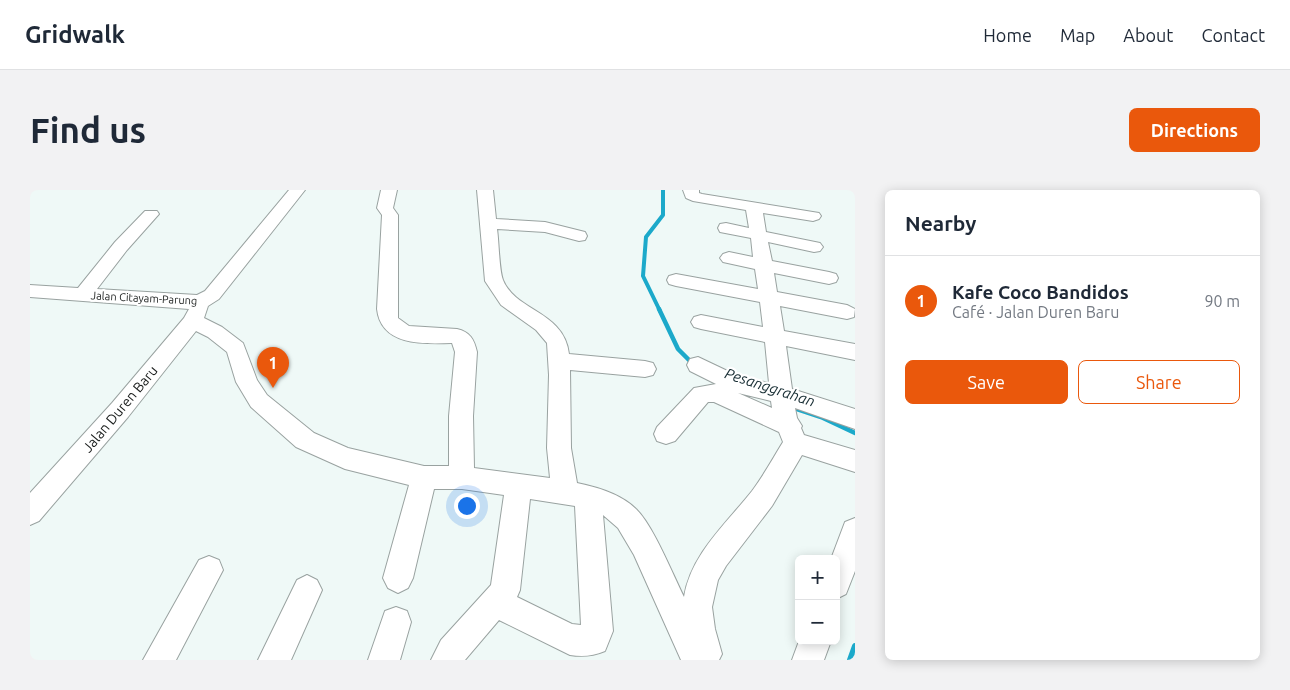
<!DOCTYPE html>
<html lang="en">
<head>
<meta charset="utf-8">
<style>
	body { margin:0; font-family:Ubuntu,sans-serif; background:#f2f2f3; color:#1f2937 }
	.controls { position:absolute; right:15px; bottom:15px; display:grid; overflow:hidden; border-radius:8px; box-shadow:0 2px 12px #0003 }
	.controls button { width:45px; height:45px; display:grid; place-items:center; padding:0; border:0; border-bottom:1px solid #e0e1e3; background:#fff; color:#1f2937; font:25px sans-serif }
	.you { position:absolute; left:436px; top:315px; width:18px; height:18px; margin:-12px; border:4px solid #fff; border-radius:50%; background:#1a73e8; box-shadow:0 0 0 8px #1a73e833 }
	.badge { display:grid; place-items:center; width:32px; height:32px; border-radius:50%; background:#ea580c; color:#fff; font-size:16px; font-weight:700 }
	.pin { position:absolute; translate:-50% -41px; filter:drop-shadow(0 1px 2px #0008) }
	.pin::after { content:''; position:absolute; top:26px; width:18px; height:15px; background:inherit; clip-path:polygon(0 0,100% 0,50% 100%) }
	.list { margin:0; padding:0; list-style:none }
	h2 { display:flex; justify-content:space-between; align-items:center; height:65px; margin:0; padding:0 20px; font-size:21px }
	h2 small { font-size:16px; font-weight:400; color:#747a83 }
	.list li { display:grid; grid-template-columns:32px 1fr auto; gap:15px; align-items:center; box-sizing:border-box; height:90px; padding:0 20px; border-top:1px solid #e0e1e3 }
	.list b { display:block; font-size:19px; white-space:nowrap }
	.list p { margin:0; font-size:16px; white-space:nowrap; color:#747a83 }
	.list em { font-size:16px; font-style:normal; color:#747a83 }
	.actions { display:flex; gap:10px; padding:15px 20px }
	.actions a { flex:1; padding:11px 0; border:1px solid #ea580c; border-radius:8px; text-align:center; font-size:18px; color:#ea580c }
	.actions .main { background:#ea580c; color:#fff }
	.map { position:relative; flex:none; width:825px; height:470px; overflow:hidden; border-radius:8px }
	header { display:flex; align-items:center; gap:30px; box-sizing:border-box; height:70px; padding:0 25px; background:#fff; border-bottom:1px solid #e0e1e3 }
	header strong { font-size:24px }
	nav { display:flex; gap:28px; margin-inline-start:auto; font-size:18px }
	.intro { display:flex; align-items:center; justify-content:space-between; box-sizing:border-box; height:120px; padding:0 30px }
	h1 { margin:0; font-size:35px }
	.button { padding:12px 22px; border-radius:8px; background:#ea580c; color:#fff; font-size:18px; font-weight:700 }
	main { display:flex; gap:30px; padding:0 30px }
	aside { flex:1; background:#fff; border-radius:8px; box-shadow:0 2px 12px #0003 }
	.map>svg:first-child { display:block }
	.lines { fill:none; stroke-linecap:round; stroke-linejoin:round }
	.stream-far2 { stroke:#1ca9ca; stroke-width:4 }
	.stream-far1 { stroke:#1ca9ca; stroke-width:4.5 }
	.stream { stroke:#1ca9ca; stroke-width:6 }
	.minor-casing { stroke:#99a2a0; stroke-width:2 }
	.minor { fill:#fff; fill-rule:evenodd }
	.labels { text-anchor:middle; dominant-baseline:central; stroke-width:4.5; stroke-linejoin:round; paint-order:stroke }
	.far-street-label { font-size:11px; fill:#1b1e1d; stroke:#fff }
	.street-label { font-size:14px; fill:#1b1e1d; stroke:#fff }
	.water-label { font-size:15px; font-style:italic; fill:#182e34; stroke:#fff }
</style>
</head>
<body>
<header>
<strong>Gridwalk</strong>
<nav><a>Home</a><a>Map</a><a>About</a><a>Contact</a></nav>
</header>
<div class="intro"><h1>Find us</h1><a class="button">Directions</a></div>
<main>
<div class="map">
<svg width="825" height="470" viewBox="0 0 825 470">
	<rect width="100%" height="100%" fill="#eff9f7"/>
	<g class="lines">
		<path class="stream-far2" d="M630,121L613,86L616,47L633,25V0"/>
		<path class="stream-far1" d="M629,119L648,159L663,174
			M761,217L791,227L825,243"/>
		<path class="stream" d="M820,470L825,456"/>
		<defs>
			<path id="minor" d="M259,0H275L189,109L178,116L174,128L192,137L213,153L227,190L237,205L284,243L318,258L394,276H419V226L425,162L422,153C393,154 351,156 347,119L352,25L347,18L351,0H367L363,18L368,25V128L379,136L427,139C440,142 444,149 447,162L443,226L444,278L520,288L517,258L519,185L517,153L506,140L471,115L455,91L447,0H463L466,29L515,32L555,42L557,46L555,50L549,51L515,42L467,39C469,52 469,80 473,90C486,122 534,121 539,164L615,171L623,173L626,179L623,185L615,187L540,180L541,258L547,293C567,297 591,304 606,319C623,335 643,385 654,407C661,364 696,334 722,301C734,285 743,268 753,252L749,242L684,212H678L645,251L636,254L627,251L624,244L627,237L664,198L686,194L660,181L657,175L660,169L668,167L708,186L739,193L735,152L671,139L664,137L661,132L664,127L671,125L733,137L730,112L646,96L639,94L637,90L639,86L646,84L728,99L725,79L693,72L690,68L693,64L699,62L723,67L721,48L690,42L688,38L690,34L696,33L719,38L716,20L663,11L656,8L653,0H669V3L672,4L789,23L791,26L789,29L783,31L733,23L736,42L790,53L793,57L790,61L784,62L738,52L742,71L799,82L806,84L808,88L806,92L799,94L744,83L747,102L817,115L825,119L824,127L817,129L750,116L754,141L825,154V170L756,156L762,199L825,219V239L765,218L767,228L772,236L771,238L774,245L825,260V282L772,265L742,316L696,376L688,390L682,417L685,439L692,464L689,470H651L604,365L588,338L573,325L583,441L575,461C563,466 553,467 540,465L469,430L435,470H401L411,450L461,395L474,305L432,299H404L383,388L378,398L368,403L358,398L353,388L379,295L315,279L266,257L221,217L206,192L197,162L178,147L166,141L98,227L9,331L0,335V303L82,213L154,128L159,119L0,107V95L48,98L85,52L115,21H127L129,24L97,60L67,99L167,105L175,101ZM708,203L741,211L742,218ZM500,309L545,316L551,435L542,434L487,407L490,400Z
				M825,328V381L816,404L806,409V369H801L815,332Z
				M179,366L189,370L193,380L146,470H113L169,370Z
				M277,385L287,390L292,400L261,470H228L267,390Z
				M366,417L377,421L381,432L370,470H338L355,421Z
				M769,451H801L794,470H762Z"/>
		</defs>
		<use href="#minor" class="minor-casing"/>
		<use href="#minor" class="minor"/>
	</g>
	<g class="labels">
		<g class="far-street-label">
			<text transform="translate(114 108) rotate(3)">Jalan Citayam-Parung</text>
		</g>
		<g class="street-label">
			<text transform="translate(90 219) rotate(-50)">Jalan Duren Baru</text>
		</g>
		<g class="water-label">
			<text transform="translate(740 197) rotate(18)">Pesanggrahan</text>
		</g>
	</g>
</svg>
<div class="controls">
<button>+</button>
<button>−</button>
</div>
<div class="you"></div>
<div class="pin badge" style="left:243px;top:198px">1</div>
</div>
<aside>
<h2>Nearby<small></small></h2>
<ul class="list">
<li><span class="badge">1</span><div><b>Kafe Coco Bandidos</b><p>Café · Jalan Duren Baru</p></div><em>90 m</em></li>
</ul>
<div class="actions"><a class="main">Save</a><a>Share</a></div>
</aside>
</main>
</body>
</html>
